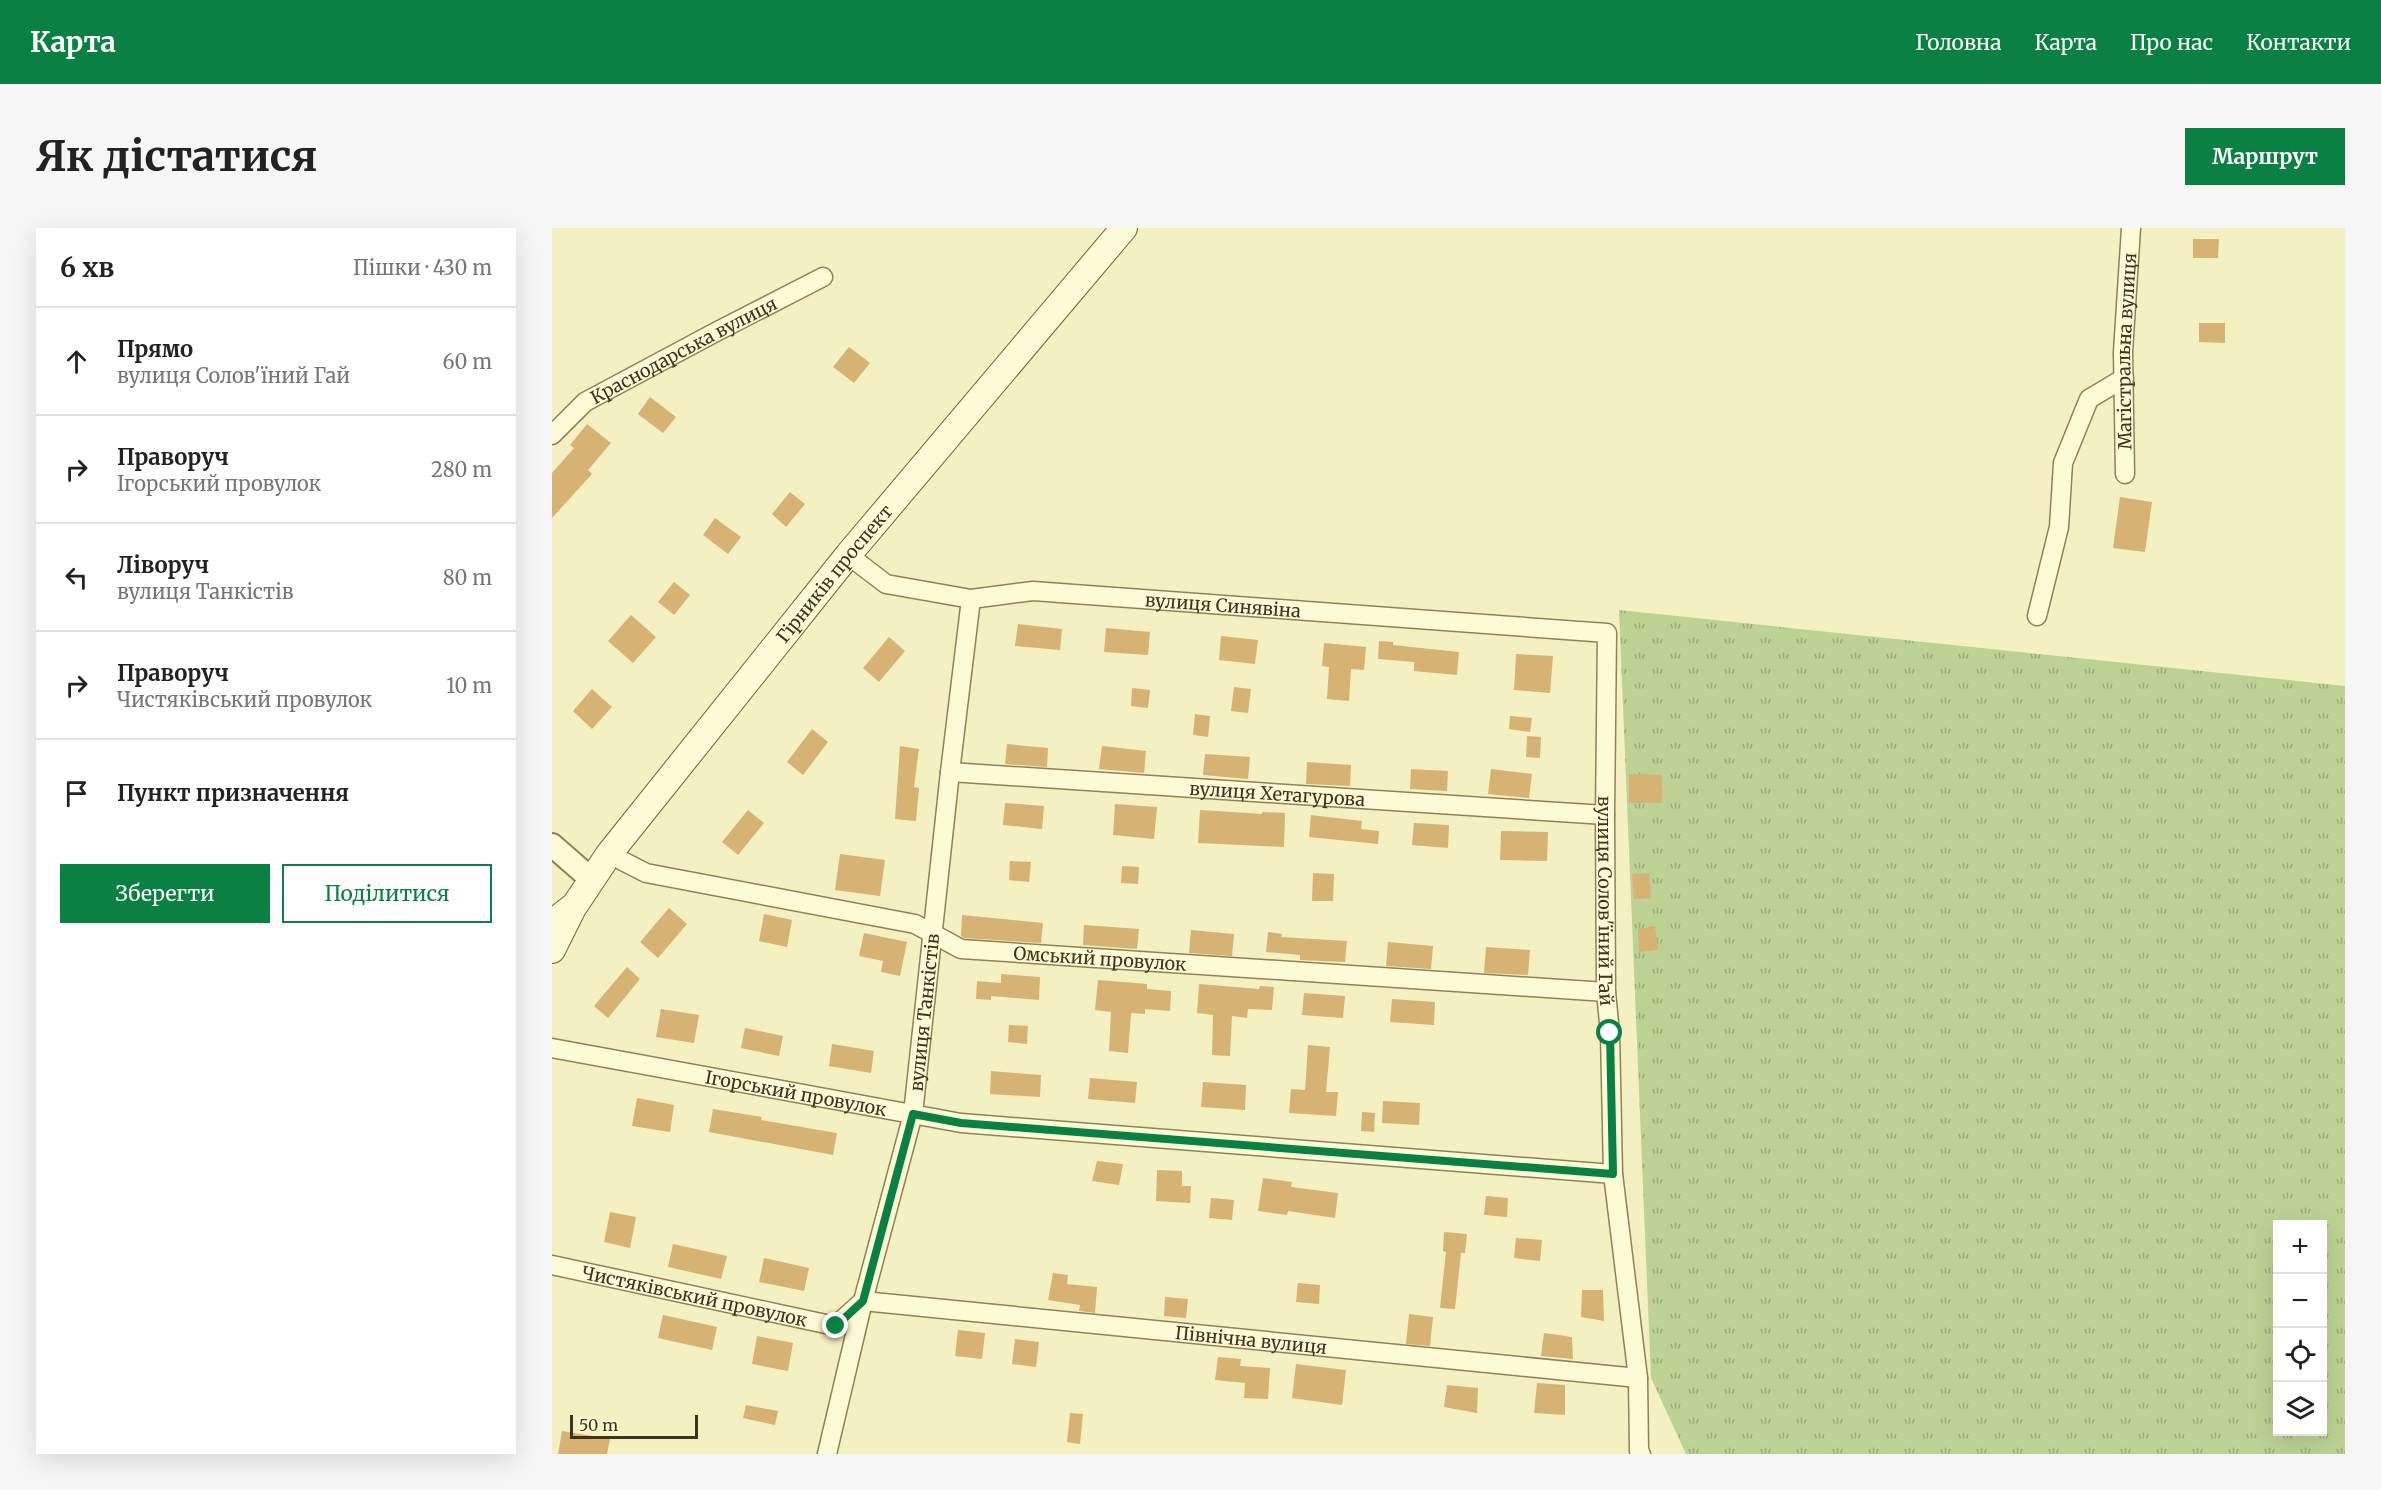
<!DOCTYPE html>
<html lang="uk">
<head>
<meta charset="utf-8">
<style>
	body { margin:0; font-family:Merriweather,serif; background:#f6f6f6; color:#222 }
	.controls { position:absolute; right:18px; bottom:18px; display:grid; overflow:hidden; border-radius:0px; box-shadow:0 6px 24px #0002 }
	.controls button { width:54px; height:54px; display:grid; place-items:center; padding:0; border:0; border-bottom:2px solid #e0e0e0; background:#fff; color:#222; font:30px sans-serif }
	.scale { position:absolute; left:18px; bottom:15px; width:128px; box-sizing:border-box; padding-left:6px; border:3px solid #3e341c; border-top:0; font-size:16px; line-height:21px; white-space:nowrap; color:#3e341c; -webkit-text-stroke:4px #faf7d2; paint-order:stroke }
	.stop { position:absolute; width:18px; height:18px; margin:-14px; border:4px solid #0b8043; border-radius:50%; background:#fff }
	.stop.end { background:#0b8043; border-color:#fff; box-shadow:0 2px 6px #0008 }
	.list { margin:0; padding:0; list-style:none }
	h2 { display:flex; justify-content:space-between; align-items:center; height:78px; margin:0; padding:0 24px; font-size:26px }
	h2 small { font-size:20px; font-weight:400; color:#767676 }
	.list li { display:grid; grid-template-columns:39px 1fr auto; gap:18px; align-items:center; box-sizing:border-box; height:108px; padding:0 24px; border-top:2px solid #e0e0e0 }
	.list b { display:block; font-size:22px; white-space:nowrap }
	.list p { margin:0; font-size:20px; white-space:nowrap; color:#767676 }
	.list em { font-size:20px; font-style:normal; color:#767676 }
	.actions { display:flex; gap:12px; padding:18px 24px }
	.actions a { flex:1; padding:14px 0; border:2px solid #0b8043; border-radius:0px; text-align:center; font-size:21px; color:#0b8043 }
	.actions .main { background:#0b8043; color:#fff }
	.icon { flex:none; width:33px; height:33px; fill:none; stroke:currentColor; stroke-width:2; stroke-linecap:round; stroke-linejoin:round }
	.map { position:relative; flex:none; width:1793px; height:1226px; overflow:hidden; border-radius:0px }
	header { display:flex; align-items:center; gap:36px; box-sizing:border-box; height:84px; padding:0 30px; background:#0b8043; color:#fff }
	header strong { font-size:28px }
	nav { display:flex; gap:33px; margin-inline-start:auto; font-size:21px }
	.intro { display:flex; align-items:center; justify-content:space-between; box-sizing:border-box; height:144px; padding:0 36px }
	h1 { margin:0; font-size:42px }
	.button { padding:15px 27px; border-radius:0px; background:#0b8043; color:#fff; font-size:21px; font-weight:700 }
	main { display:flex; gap:36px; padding:0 36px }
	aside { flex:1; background:#fff; border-radius:0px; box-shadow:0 6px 24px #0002 }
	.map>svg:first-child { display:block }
	.grass { fill:url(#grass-tufts); fill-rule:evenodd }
	.building { fill:#d6b373 }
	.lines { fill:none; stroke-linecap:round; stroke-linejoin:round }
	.minor-casing { stroke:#908256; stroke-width:21 }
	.tertiary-casing { stroke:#908256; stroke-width:26 }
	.secondary-casing { stroke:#716339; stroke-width:28 }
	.minor { stroke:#fdfad6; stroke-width:18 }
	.tertiary { stroke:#fdfad6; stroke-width:22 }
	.secondary { stroke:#fdfad6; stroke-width:26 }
	.route { stroke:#0b8043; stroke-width:8 }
	.labels { text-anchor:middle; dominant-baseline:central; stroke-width:4.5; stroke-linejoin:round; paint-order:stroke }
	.street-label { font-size:18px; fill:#3e341c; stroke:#faf7d2 }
</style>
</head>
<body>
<header>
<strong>Карта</strong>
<nav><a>Головна</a><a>Карта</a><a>Про нас</a><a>Контакти</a></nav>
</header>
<div class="intro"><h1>Як дістатися</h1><a class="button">Маршрут</a></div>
<main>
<aside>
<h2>6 хв<small>Пішки · 430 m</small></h2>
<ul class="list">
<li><svg class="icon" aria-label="ahead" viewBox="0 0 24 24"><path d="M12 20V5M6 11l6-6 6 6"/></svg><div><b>Прямо</b><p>вулиця Солов'їний Гай</p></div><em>60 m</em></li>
<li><svg class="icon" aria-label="right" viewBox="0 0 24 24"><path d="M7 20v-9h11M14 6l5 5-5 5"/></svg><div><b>Праворуч</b><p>Ігорський провулок</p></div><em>280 m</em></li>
<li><svg class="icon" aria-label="left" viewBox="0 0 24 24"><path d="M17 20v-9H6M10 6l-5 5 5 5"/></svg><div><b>Ліворуч</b><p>вулиця Танкістів</p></div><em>80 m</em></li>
<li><svg class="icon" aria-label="right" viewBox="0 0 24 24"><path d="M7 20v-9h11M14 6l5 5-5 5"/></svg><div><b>Праворуч</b><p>Чистяківський провулок</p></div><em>10 m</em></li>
<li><svg class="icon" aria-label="arrive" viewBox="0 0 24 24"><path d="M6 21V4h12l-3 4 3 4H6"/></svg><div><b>Пункт призначення</b></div></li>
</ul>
<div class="actions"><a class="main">Зберегти</a><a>Поділитися</a></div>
</aside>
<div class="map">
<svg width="1793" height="1226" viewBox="0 0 1793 1226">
	<defs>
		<pattern id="grass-tufts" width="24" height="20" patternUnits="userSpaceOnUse" patternTransform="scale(1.5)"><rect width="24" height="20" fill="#bdd394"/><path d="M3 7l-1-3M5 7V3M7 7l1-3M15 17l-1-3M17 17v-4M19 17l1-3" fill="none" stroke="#9bac78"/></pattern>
	</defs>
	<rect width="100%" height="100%" fill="#f3f0c2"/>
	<path class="grass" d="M1067,382L1793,458V1226H1134L1099,1150ZM1726,996H1770V1204H1726Z"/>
	<path class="building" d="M1641,11H1667L1666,30H1641Z
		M1647,95H1673V115L1647,114Z
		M297,119L318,135L302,155L281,139Z
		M98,169L124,189L111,205L86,186Z
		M35,196L59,215L36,242L40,246L0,290V245L22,220L18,217Z
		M238,264L253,276L234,299L220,286Z
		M1568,269L1600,274L1593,324L1561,320Z
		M163,290L189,309L176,326L151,307Z
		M122,354L138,367L122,387L106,374Z
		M79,387L104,409L81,435L56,413Z
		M466,396L510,401L508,422L463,418Z
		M554,400L598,404L596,427L552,424Z
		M669,408L706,412L703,436L667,432Z
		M337,409L353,423L327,454L311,440Z
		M827,413L841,414V417L907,424L905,447L862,443V434L826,431Z
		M772,415L814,419L812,442L799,441L797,473L775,471L777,439L770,438Z
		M964,426L1001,428L998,465L962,462Z
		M682,459L699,461L696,485L679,483Z
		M580,460L598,462L596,480L579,478Z
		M40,461L60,479L40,501L21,483Z
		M643,486L658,488L656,509L641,507Z
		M958,488L980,490L978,504L957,501Z
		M260,501L276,514L251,547L235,534Z
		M975,508L989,509L988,530L974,529Z
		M455,516L496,520L495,539L453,536Z
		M348,518L367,521L362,559L367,560L364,593L343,591Z
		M550,518L594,523L592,545L547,541Z
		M653,526L698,529L696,551L651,547Z
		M755,534L799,537L798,558L754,556Z
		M859,541L896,543L895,563L858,561Z
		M939,541L980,546L977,570L936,566Z
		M1077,546L1110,547V575H1077Z
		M453,575L492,578L490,601L451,597Z
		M563,576L605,579L602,611L561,607Z
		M196,582L212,595L186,627L170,614Z
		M648,582L710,586V584L733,585L732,619L646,615Z
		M759,587L810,593L809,601L827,603L826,616L757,609Z
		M862,595L897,597L896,620L860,617Z
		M949,603L996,604L995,633L948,632Z
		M288,626L333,632L328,668L283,662Z
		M458,633L479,634L477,654L457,652Z
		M570,638L587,639L586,656L569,655Z
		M761,645L782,646L781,673H760Z
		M1097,645L1099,670L1082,671L1080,646Z
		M117,680L135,696L106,730L88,714Z
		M212,686L240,692L235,719L207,713Z
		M410,687L491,695L489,715L412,710L409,708Z
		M532,697L587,701L585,721L531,717Z
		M1103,698L1106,722L1087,724L1086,701Z
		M639,702L682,706L680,728L637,725Z
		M716,704L730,706L729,709L795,713L793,734L748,732V727L714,724Z
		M312,705L355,714L348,748L329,744L331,733L307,728Z
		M836,714L881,718L879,741L834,738Z
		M934,719L978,722L976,747L932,745Z
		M75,739L88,751L56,790L42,778Z
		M449,746L488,749L487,772L439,768V772L424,771L425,753L449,755Z
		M546,752L595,756V761L619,763L618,783L593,781V786L579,785L576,825L557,823L559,784L543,782Z
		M647,756L707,761L708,758L722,759L720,782L696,781L695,790L680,788L678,828L660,827L661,787L645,785Z
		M752,765L793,768L791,790L750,787Z
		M840,771L883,774L882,797L838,794Z
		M109,781L147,787L142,815L104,809Z
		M457,797L476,798L475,816L456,814Z
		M193,800L231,808L227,828L189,820Z
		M280,816L322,823L319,845L277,838Z
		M756,817L778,819L774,864H786L784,888L737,885L739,861L753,862Z
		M439,843L489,847L488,869L438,866Z
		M538,850L585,854L583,875L536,871Z
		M651,854L694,857L693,882L649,879Z
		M85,870L122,877L118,904L80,898Z
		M831,873L868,875L867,897L830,895Z
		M161,881L210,889L209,892L285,905L281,927L157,904Z
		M810,884L823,885L822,904L809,903Z
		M545,933L571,936L567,957L540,953Z
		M605,942L630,943V958H639L638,975L604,973Z
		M711,950L740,954L739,959L786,965L783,990L736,983L735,987L706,983Z
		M934,968L956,970L955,989L932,987Z
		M659,970L682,972L680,992L657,990Z
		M58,984L84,989L78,1020L52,1014Z
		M892,1004L915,1006L913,1025H909L903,1081L888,1080L894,1024L891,1023Z
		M964,1010L990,1012L988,1033L962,1030Z
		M121,1016L175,1028L169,1051L116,1039Z
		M212,1030L257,1040L252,1063L207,1054Z
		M501,1045L516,1047L515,1056L545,1059L543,1085L527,1083L528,1077L496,1072Z
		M746,1055L768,1057L767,1076L744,1074Z
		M1030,1062H1051L1052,1093L1029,1089Z
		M613,1069L636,1071L634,1090L612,1088Z
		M857,1086L881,1089L878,1118L854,1116Z
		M111,1087L165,1099L160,1122L106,1110Z
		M406,1102L433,1105L430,1131L403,1128Z
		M992,1105L1020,1109L1021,1131L989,1128Z
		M205,1108L241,1115L236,1143L200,1136Z
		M463,1111L487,1114L484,1139L460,1136Z
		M666,1129L689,1131L688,1138L718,1140L716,1171L692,1170L693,1155L663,1152Z
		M744,1136L794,1142L790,1177L740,1170Z
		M985,1155L1013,1157V1187L982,1185Z
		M895,1157L926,1160L925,1185L892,1179Z
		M194,1177L226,1183L223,1197L191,1190Z
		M518,1185L531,1186L528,1216L515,1214Z
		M10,1203L58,1211L55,1226H6Z"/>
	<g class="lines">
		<defs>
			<g id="minor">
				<path id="s1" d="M0,207L33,174L162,105L271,49"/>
				<path id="s2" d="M1573,246L1571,124L1579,0"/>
				<path id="s3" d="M296,327L334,356L419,371L481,363L1055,405L1053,587L1054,764L1058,805L1061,946L1086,1150L1087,1223L1089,1226"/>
				<path d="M1485,388L1507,299L1511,235L1537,171L1572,150"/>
				<path id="s4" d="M398,544L1053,587"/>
				<path id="s5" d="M57,626L94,645L363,696L409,721L1054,764"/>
				<path id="s6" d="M0,820L409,895L1061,946"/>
				<path id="s7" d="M0,1037L283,1098L311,1073"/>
				<path id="s8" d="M311,1073L1086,1150"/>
				<path id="s9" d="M275,1226L311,1073L361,886L398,544L419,371"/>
			</g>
			<path id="tertiary" d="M0,617L39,651"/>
			<g id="secondary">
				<path id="s10" d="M0,695L23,677L57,626L296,327L572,0"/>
				<path d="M0,722L20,682"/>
			</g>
		</defs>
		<use href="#minor" class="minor-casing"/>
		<use href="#tertiary" class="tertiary-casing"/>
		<use href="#secondary" class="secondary-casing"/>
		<use href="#minor" class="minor"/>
		<use href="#tertiary" class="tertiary"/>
		<use href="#secondary" class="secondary"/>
	</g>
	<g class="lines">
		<path class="route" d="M284,1098L311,1073L361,886L409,895L1061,946L1058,805"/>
	</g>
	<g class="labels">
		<g class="street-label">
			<text stroke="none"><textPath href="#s1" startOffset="158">Краснодарська вулиця</textPath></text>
			<text stroke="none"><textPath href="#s2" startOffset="123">Магістральна вулиця</textPath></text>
			<text stroke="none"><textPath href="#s10" startOffset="450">Гірників проспект</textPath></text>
			<text stroke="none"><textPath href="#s3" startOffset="387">вулиця Синявіна</textPath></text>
			<text stroke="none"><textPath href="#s4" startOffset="328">вулиця Хетагурова</textPath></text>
			<text stroke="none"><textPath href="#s3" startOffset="1040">вулиця Солов'їний Гай</textPath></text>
			<text stroke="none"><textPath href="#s5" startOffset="507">Омський провулок</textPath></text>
			<text stroke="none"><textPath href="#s9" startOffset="453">вулиця Танкістів</textPath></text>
			<text stroke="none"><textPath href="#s6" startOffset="248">Ігорський провулок</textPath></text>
			<text stroke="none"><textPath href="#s7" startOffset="146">Чистяківський провулок</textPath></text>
			<text stroke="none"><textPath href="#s8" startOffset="390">Північна вулиця</textPath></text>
		</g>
	</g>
</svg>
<div class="controls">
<button>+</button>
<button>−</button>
<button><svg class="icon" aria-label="locate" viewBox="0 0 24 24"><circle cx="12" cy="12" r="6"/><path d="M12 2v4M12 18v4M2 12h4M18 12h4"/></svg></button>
<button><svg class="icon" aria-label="layers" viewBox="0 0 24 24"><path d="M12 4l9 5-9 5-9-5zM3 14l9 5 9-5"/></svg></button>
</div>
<div class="scale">50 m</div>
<div class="stop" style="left:1058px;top:805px"></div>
<div class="stop end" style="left:284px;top:1098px"></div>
</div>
</main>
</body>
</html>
